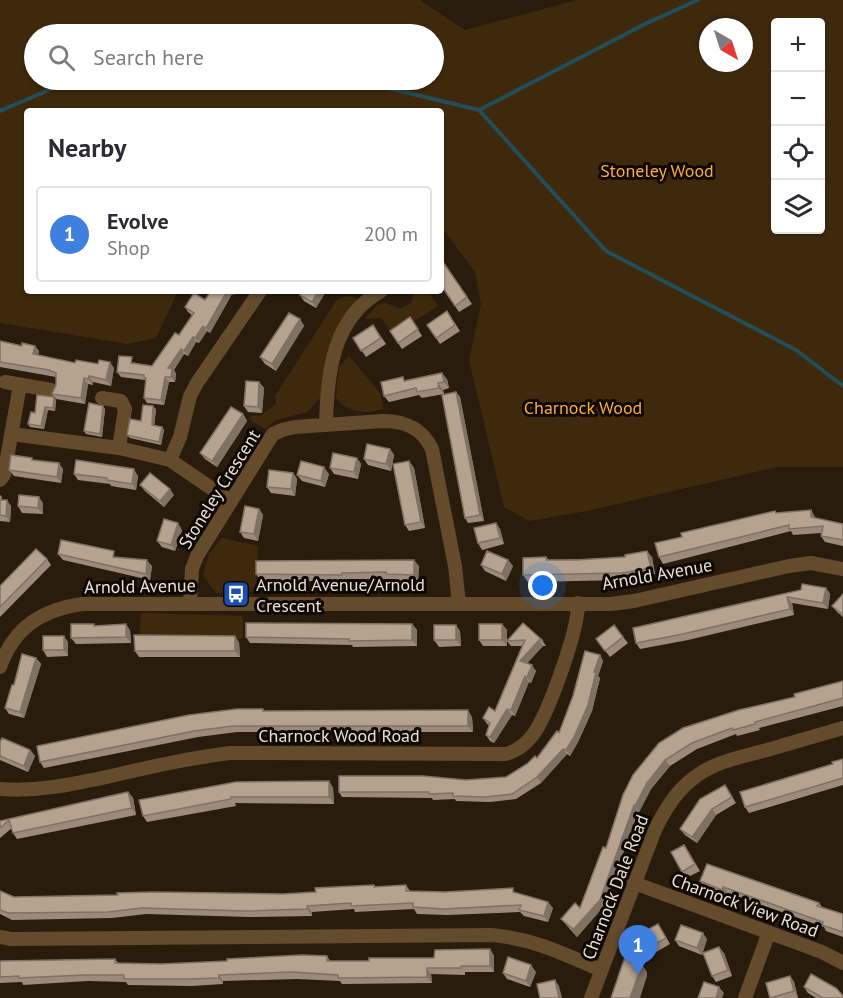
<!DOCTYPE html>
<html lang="en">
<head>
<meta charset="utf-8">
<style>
	body { margin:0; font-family:"PT Sans",sans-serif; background:#f7f7f7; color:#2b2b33 }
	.controls { position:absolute; right:18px; top:18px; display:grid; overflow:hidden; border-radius:6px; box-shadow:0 2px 4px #0004 }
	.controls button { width:54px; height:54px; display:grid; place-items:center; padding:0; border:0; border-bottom:2px solid #e1e1e2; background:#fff; color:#2b2b33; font:30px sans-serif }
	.compass { position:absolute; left:699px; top:18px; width:54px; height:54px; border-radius:50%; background:#fff; box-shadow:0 2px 4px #0004; rotate:141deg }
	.you { position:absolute; left:543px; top:586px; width:21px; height:21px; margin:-15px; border:4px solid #fff; border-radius:50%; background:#1a73e8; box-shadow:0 0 0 9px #1a73e833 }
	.badge { display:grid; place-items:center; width:39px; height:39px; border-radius:50%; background:#d93025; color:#fff; font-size:20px; font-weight:700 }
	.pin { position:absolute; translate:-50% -50px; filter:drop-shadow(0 2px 3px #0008) }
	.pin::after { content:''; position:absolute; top:32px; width:21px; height:18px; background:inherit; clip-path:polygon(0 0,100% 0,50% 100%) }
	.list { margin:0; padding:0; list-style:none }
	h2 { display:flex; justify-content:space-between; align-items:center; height:78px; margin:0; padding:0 24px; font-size:26px }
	h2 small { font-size:20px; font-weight:400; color:#7c7c81 }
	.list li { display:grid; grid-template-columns:39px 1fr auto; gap:18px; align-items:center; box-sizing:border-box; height:96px; margin:0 12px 12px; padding:0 12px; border:2px solid #e1e1e2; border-radius:6px }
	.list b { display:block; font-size:22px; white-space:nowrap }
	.list p { margin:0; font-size:20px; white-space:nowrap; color:#7c7c81 }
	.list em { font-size:20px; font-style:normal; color:#7c7c81 }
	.icon { flex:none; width:33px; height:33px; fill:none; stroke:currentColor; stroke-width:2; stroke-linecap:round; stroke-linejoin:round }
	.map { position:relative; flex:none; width:843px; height:998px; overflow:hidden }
	.search { position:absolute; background:#fff; box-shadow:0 2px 4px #0004; left:24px; top:24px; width:420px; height:66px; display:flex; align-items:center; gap:15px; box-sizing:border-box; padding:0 21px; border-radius:33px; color:#7c7c81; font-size:22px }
	.panel { position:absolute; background:#fff; box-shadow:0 2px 4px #0004; left:24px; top:108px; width:420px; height:186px; border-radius:6px }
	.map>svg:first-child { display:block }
	.green { fill:#3f290d; fill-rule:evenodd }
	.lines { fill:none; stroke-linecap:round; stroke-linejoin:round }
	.stream { stroke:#234d57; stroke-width:4 }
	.minor { stroke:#634b2c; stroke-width:14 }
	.wall { fill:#9c8b7b }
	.shaded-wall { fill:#7f7164 }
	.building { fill:#b5a28f; stroke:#7f7164; stroke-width:1.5 }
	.labels { text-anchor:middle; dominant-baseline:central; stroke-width:6; stroke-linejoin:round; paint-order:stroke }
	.park-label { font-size:18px; fill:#ffab3d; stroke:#0e0803 }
	.street-label { font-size:18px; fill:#eae0d6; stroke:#0e0803 }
	.poi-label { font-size:18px; fill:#eae0d6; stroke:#0e0803; text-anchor:start }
</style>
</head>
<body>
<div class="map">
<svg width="843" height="998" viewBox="0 0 843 998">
	<rect width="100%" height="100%" fill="#2a1c0c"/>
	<path class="green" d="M0,0H420L465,30L577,0H843V467H777L587,511L529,521L504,507L469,360L481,304L475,272L441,226V111H27V291H178L156,338L127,344L0,323ZM820,22V230H776V22ZM708,27H744V63H708ZM34,34H434V80H34Z
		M415,291H428L438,306L393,335L381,318L365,319L376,306L384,302L400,309L411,303Z
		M351,296L359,300L330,346L322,380L321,397L307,412L276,420L265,429L249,419L251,416L261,415L276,404L275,396L336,301L342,297Z
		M349,356L381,394L383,409C365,414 348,413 336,398L339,367Z
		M222,538L258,546L256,592L216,593L203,575L209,554Z
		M141,613L243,616V639L139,640Z"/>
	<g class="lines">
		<path class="stream" d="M355,80L479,110L606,251L796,350L843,386
			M479,110L647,23L698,0
			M0,111L72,80"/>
		<path class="minor" d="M5,382L51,390
			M102,398L121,401L125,409L119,448
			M326,425C327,375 332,318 381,291
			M11,434L119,448L170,460L230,501
			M170,460L180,437L190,396L197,383L260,291
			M0,480L4,475L20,385
			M190,603L192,569L197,556L273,434L282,430L295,427L383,421C405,421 422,428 432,449L455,566L459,604
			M0,667C14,627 42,610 82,604H611L634,601L789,566L811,563L843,569
			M0,789C39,792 73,784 111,776C150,767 189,758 230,753L506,754C516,751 525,745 532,736C548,716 579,628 578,603
			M634,883L822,952L843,963
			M0,937L11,939L491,935C532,938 564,954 601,970
			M591,998L655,830C664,811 674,794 690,781C711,762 741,757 767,750C792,743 818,735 843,728
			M745,998L769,932"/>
	</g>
	<path class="wall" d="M441,259L472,304L459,312L441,285Z
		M211,291H236L234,295L232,294L210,333L207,331L199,343L196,342L188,356L184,354L174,370L176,374L175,382H169L164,405L147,403L144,398L146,381L145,380L121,377L117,372L135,362V363L152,366L179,335L192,315L188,312L185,307L205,300Z
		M302,291H326L316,308L304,301L300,295Z
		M447,311L460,331L440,344L427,325Z
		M410,317L422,336L402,349L390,331Z
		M300,319L304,326L276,371L265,364L260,357Z
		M373,325L386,344L366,357L353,338Z
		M0,341L22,346H35L39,351L38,355L75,363L114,368L111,386L93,382V385L88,384L85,404L56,399L52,394L56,385V377L0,367Z
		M447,379L449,388L443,390L444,394L422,398L419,395L389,402L384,396L405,380Z
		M259,382L264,388L262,413L248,412L244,406Z
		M456,392L460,397L484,521L468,523L465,518Z
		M56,400L55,411L48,410L44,429L30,427L28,424L35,413Z
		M103,406L105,409L102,437L86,434L84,431Z
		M156,409L154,425L162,427L164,430L161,445L130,438L127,435Z
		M243,414L247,421L217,467L205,459L200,453Z
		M390,449L394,455L391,471L368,465L364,459Z
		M357,458L361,464L358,479L334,474L330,468Z
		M34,460L63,469L61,483L14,476L9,470Z
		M409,461L414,468L425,528L409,531L405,525Z
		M293,473L297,479L295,496L271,493L267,487Z
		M74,474L138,476L136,490L111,486L110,484L78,480Z
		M329,474L325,487L302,481L297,475Z
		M140,485L174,495L164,507L145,491Z
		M0,495L2,497L1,500L11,506L10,522L0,521Z
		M43,503V514L22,513L18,506Z
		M259,509L263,515L258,541L244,538L240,532Z
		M811,510L815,518L843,524V546L825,542L821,536V533L793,535L791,531L663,564L659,557L682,537L775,511L777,513Z
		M496,523L500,529L504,544L482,550L478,543Z
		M182,530L175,551L162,547L157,541Z
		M58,554L118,557L152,566L150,580L63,560Z
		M546,557L549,560L652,557L655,574L626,580L528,582L523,575Z
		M47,559L51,565L0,617V586Z
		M508,560L513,566L506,581L485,571L481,565Z
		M419,566L418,581H391L389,579H347V581H261L256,574Z
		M826,588L830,594L828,609L792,603L794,615L688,640L640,649L636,643L633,628Z
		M843,594V617L837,612L832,606Z
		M94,624L95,626L130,630L131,643L76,644L71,638Z
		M412,624L417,630V646L353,647L352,645L250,643L246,637Z
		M502,624L507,630V646H483L479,640Z
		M460,631L461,646L439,647L434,640Z
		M623,637L628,643L610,657L596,639Z
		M542,640L546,646H543L527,663L536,671L531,683L529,682L515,716L512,715L494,743L490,741L486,735L489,725L487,724L483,718L495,711L522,646H511L507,641Z
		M68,642V656L47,657L43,650Z
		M239,642L240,657H139L135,651Z
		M600,655L603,661L598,676L600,678L592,711L578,742L570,756L567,754L541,783L516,799L490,802L456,801L455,799L433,800L432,798L342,797L339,792L466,780L506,777L537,758L559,733Z
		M36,658L41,664L24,718L9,714L5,708L14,685Z
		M843,681V706L759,728L760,730L737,736L736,734L697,749L670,766L651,789L639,812H638L604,906L577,937L561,919L580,908L606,848L659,743Z
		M265,711L472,717L473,732H237L198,737L44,768L40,762Z
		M0,742L30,750L35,756L28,772L0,760Z
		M843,759V785L749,813L745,807Z
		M329,781L333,788L334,804L235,803L236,806L147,822L143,816L139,800Z
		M725,785L736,803L716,815L697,843L685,835L680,829Z
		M128,792L133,798L136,815L17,839L13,833L12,828L0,838V821Z
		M688,851L700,871L686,878L682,872Z
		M700,881L819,903L822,907L843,914V937L826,931L824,927L728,893L726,896L704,887Z
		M374,885L375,887L406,885L410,891L445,892L516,893L553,908L548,922L524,916L520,912L447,915L417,914L414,909L355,912L354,909L312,912V916L250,917L146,914L112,918L12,920L0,914V891L14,897L283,894L316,892Z
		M662,930L670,944L651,955L647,949Z
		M707,939L702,955L679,946L675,940Z
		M490,949L494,956V972H465V975L431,974L432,983L342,984L340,981L297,979L223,981V984L192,986L128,985L126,982L88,981L23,985L22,982L0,983V961L115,959L118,963L161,964L327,956L330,961H369L434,958Z
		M724,953L732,976L716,982L712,976Z
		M536,972L530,987L507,979L503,973Z
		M790,976L794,982L798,998H770Z
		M804,987L843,998H816L808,993Z"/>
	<path class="shaded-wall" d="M227,291H230L232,294L210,333L206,328Z
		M318,291H326L316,308L312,302Z
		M300,319L304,326L276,371L272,364Z
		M203,326L207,331L199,343L195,338Z
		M193,337L196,342L188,356L184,351Z
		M35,346L39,351L37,360L33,354Z
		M181,349L184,354L174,370L176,374L175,382L171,377L168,368Z
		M110,362L114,368L111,386L106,380Z
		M442,373L447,379L449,388L444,382Z
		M89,376L93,382V385L88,379Z
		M165,377L169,382L164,405L161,400Z
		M84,378L88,384L85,404L81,398Z
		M259,382L264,388L262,413L258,407Z
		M438,383L443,390L444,394L439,388Z
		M456,392L460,397L484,521L480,515Z
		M54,397L56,400L55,411L53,408Z
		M103,406L105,409L102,437L100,434Z
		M153,406L156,409L154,428L152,425Z
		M45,407L48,410L44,429L41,426Z
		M243,414L247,421L217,467L212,461Z
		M162,427L164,430L161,445L159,442Z
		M390,449L394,455L391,471L386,464Z
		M357,458L361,464L358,479L354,472Z
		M409,461L414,468L425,528L421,522Z
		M59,463L63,469L61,483L57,477Z
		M324,467L329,474L325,487L321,481Z
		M134,469L138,476L136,490L132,484Z
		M293,473L297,479L295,496L291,489Z
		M170,489L174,495L164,507L160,501Z
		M39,497L43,503V514L38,508Z
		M7,500L11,506L10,522L6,516Z
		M259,509L263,515L258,541L254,534Z
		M811,510L815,517L816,523L811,517Z
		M178,523L182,530L175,551L171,545Z
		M496,523L500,529L504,544L500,538Z
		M647,551L652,557L655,574L651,568Z
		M147,560L152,566L150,580L146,574Z
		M414,560L419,566L418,581L414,575Z
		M508,560L513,566L506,581L502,574Z
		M826,588L830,594L828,609L823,603Z
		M787,597L792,603L794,615L790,609Z
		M126,624L130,630L131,643L126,637Z
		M412,624L417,630V646L412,640Z
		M502,624L507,630V646L502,640Z
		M456,625L460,631L461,646L456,640Z
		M64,636L68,642V656L64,650Z
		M235,636L239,642L240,657L235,651Z
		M539,640L543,646L524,667L520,661Z
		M600,655L603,661L598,676L600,678L592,711L578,742L570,756L566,750Z
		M36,658L41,664L24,718L20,712Z
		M532,665L536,671L531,683L527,677Z
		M525,676L529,682L515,716L511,710Z
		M507,709L512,715L494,743L490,737Z
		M468,710L472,717L473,732L468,726Z
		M563,749L567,754L541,783L537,777Z
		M30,750L35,756L28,772L24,766Z
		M665,760L670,766L651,789L639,812L635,806L647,783Z
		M329,781L333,788L334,804L329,797Z
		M128,792L133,798L136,815L132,808Z
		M634,805L638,812L604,906L577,937L572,931Z
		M712,809L716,815L697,843L692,837Z
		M723,887L728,893L726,896L722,890Z
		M548,902L553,908L548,922L544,916Z
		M307,906L312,912V916L307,909Z
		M703,933L707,939L702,955L697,948Z
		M719,947L724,953L732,976L728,970Z
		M490,949L494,956V972L490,966Z
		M641,963L647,972V976L640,998H630Z
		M531,965L536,972L530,987L526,981Z
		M427,968L431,974L432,983L427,977Z
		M219,975L223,981V984L219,978Z
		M790,976L794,982L798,998L794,991Z
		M555,980L559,986L562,998H559Z
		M719,987L724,993L722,998H716Z"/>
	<path class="building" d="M441,259L467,297L455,306L441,285Z
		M211,291H227L206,328L203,326L195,338L193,337L184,351L181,349L168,368L172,369L171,377H165L161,400L144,398L146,378H144V375L117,372L119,356L132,357L131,363L152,366L175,333L179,335L194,313L185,307L194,293L205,300Z
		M302,291H318L312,302L300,295Z
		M447,311L455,325L436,338L427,325Z
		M289,313L300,319L272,364L260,357Z
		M410,317L418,329L398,343L390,331Z
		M373,325L381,338L361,351L353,338Z
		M0,341L22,346V343L35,346L33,354L75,363L76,360L98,364L99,360L110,362L106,380L89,376L88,379L84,378L81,398L52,394L56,385V373L49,370L0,362Z
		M442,373L444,382L438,383L439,388L417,392L416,388L384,396L381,382L403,377L404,381Z
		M246,381L259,382L258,407L244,406Z
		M456,392L480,515L465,518L442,395Z
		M37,395L54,397L53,408L45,407L41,426L28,424L31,412L35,413Z
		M89,403L103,406L100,434L84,431Z
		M143,405L153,406L152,425L162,427L159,442L127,435L130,419L141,421Z
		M231,407L243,414L212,461L200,453Z
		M367,444L390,449L386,464L364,459Z
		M333,453L357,458L354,472L330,468Z
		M11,455L32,458V460L59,463L57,477L9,470Z
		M76,460L134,469L132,484L107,480V478L74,474Z
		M301,461L324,467L321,481L297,475Z
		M409,461L421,522L405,525L393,464Z
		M269,470L293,473L291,489L267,487Z
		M150,473L170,489L160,501L140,485Z
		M19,495L39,497L38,508L18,506Z
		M0,500H7L6,516L0,515Z
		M245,506L259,509L254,534L240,532Z
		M811,510V517L843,524V540L821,536L823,526L789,529V525L659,557L655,543L682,537L681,533L775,511L776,513Z
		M164,519L178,523L171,545L157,541Z
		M496,523L500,538L478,543L474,528Z
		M61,540L114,551L113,557L147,560L146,574L58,554Z
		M36,549L47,559L0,607V586Z
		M487,551L508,560L502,574L481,565Z
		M647,551L651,568L622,573L523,575V558L546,557V560H576L625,557V555Z
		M414,560V575L386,574V572L342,573V575L256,574V561Z
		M802,584L826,588L823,603L787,597L790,609L683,634L636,643L633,628L801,590Z
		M843,594V615L832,606Z
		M246,623L412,624V640L349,641V639L246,637Z
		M523,623L542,640H539L520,661L532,665L527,677L525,676L511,710L507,709L490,737L486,735L490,723L483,718L489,707L495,711L525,640L507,641Z
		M71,624H94V626L126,624V637L71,638Z
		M479,624H502V640H479Z
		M434,625H456V640H434Z
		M614,625L623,637L605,651L596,639Z
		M134,635L235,636V651H135Z
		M43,636H64V650H43Z
		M585,651L600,655L594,672H596L588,705L574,737L566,750L563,749L537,777L512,794L486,797L453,796V793L429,794V792H339V776H423L466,780L506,777L527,764L535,756L537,758L557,731L559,733L573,696Z
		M22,654L36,658L20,712L5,708L12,685H14Z
		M843,681V698L755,722V724L733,730L732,728L692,743L665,760L647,783L635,806L634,805L600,900L572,931L573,929L561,919L575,903L580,908L603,847L606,848L623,795L633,775L659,743L683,728L739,710L795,697L794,694Z
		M237,709H263V711L468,710V726H233L194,731L40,762L37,746L189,715Z
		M2,738L30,750L24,766L0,756V742Z
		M843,759V778L745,807L740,792L833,764L832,762Z
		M329,781V797H231V799L143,816L139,800L236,782Z
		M725,785L732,797L712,809L692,837L680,829L700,799Z
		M128,792L132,808L13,833L9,820L0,828V821Z
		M684,845L695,864L682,872L671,852Z
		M707,864L819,903L817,906L843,914V932L822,925L823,922L723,887L722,890L700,881Z
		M374,885V887L406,885V891L445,892L513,888V892L548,902L544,916L519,910L521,905L443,909L413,907V903L351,906V903L307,906V909L246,911L142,908L108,912L8,913L0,910V891L14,897L118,895L117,893L153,892L283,894L316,892L315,888Z
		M658,924L666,938L647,949L638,935Z
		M681,925L703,933L697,948L675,940Z
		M719,947L728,970L712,976L703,953Z
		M490,949V966H461V968H427V977L338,978V975L292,972L219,975V978L188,979H124V975H84L19,978V976L0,977V961L115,959V963L161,964L227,961V959L302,955L327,956V961H369V958H434L435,950Z
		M508,957L531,965L526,981L503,973Z
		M625,957L641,963V967L630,998H611Z
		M811,974L836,988L843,996V998H823L804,987Z
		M790,976L794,991L770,998L766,983Z
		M555,980L559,998H540L537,984Z
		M704,982L719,987L716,998H698Z"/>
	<defs>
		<symbol id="bus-square" viewBox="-11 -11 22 22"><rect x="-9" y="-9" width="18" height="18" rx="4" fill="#1a4fb4" stroke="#0e0803"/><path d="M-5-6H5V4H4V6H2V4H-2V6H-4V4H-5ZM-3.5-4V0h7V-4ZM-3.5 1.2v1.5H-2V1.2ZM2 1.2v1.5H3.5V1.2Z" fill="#fff"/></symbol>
	</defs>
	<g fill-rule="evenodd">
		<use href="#bus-square" x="221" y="579" width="30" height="30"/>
	</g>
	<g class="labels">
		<g class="park-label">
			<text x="657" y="170">Stoneley Wood</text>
			<text x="583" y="407">Charnock Wood</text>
		</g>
		<g class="street-label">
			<text transform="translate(219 489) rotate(-58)">Stoneley Crescent</text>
			<text transform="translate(657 574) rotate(-10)">Arnold Avenue</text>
			<text transform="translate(140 586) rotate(-1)">Arnold Avenue</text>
			<text x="339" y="735">Charnock Wood Road</text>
			<text transform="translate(615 887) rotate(-69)">Charnock Dale Road</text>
			<text transform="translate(745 905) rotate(20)">Charnock View Road</text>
		</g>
		<g class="poi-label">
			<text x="256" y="584">Arnold Avenue/Arnold<tspan x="256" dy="21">Crescent</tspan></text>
		</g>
	</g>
</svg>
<div class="controls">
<button>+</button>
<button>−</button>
<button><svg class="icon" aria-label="locate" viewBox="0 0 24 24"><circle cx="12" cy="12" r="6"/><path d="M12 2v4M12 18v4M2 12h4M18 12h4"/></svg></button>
<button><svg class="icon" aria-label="layers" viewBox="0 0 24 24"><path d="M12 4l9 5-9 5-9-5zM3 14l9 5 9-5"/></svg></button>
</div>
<svg class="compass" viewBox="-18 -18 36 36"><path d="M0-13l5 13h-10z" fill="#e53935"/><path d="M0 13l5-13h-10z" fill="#7c7c81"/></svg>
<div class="you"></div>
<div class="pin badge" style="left:638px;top:975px;background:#3f7fe0">1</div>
<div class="search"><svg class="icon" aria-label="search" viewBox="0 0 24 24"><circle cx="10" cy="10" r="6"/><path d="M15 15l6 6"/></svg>Search here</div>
<section class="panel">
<h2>Nearby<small></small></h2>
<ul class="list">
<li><span class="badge" style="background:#3f7fe0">1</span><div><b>Evolve</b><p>Shop</p></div><em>200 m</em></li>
</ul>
</section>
</div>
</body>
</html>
